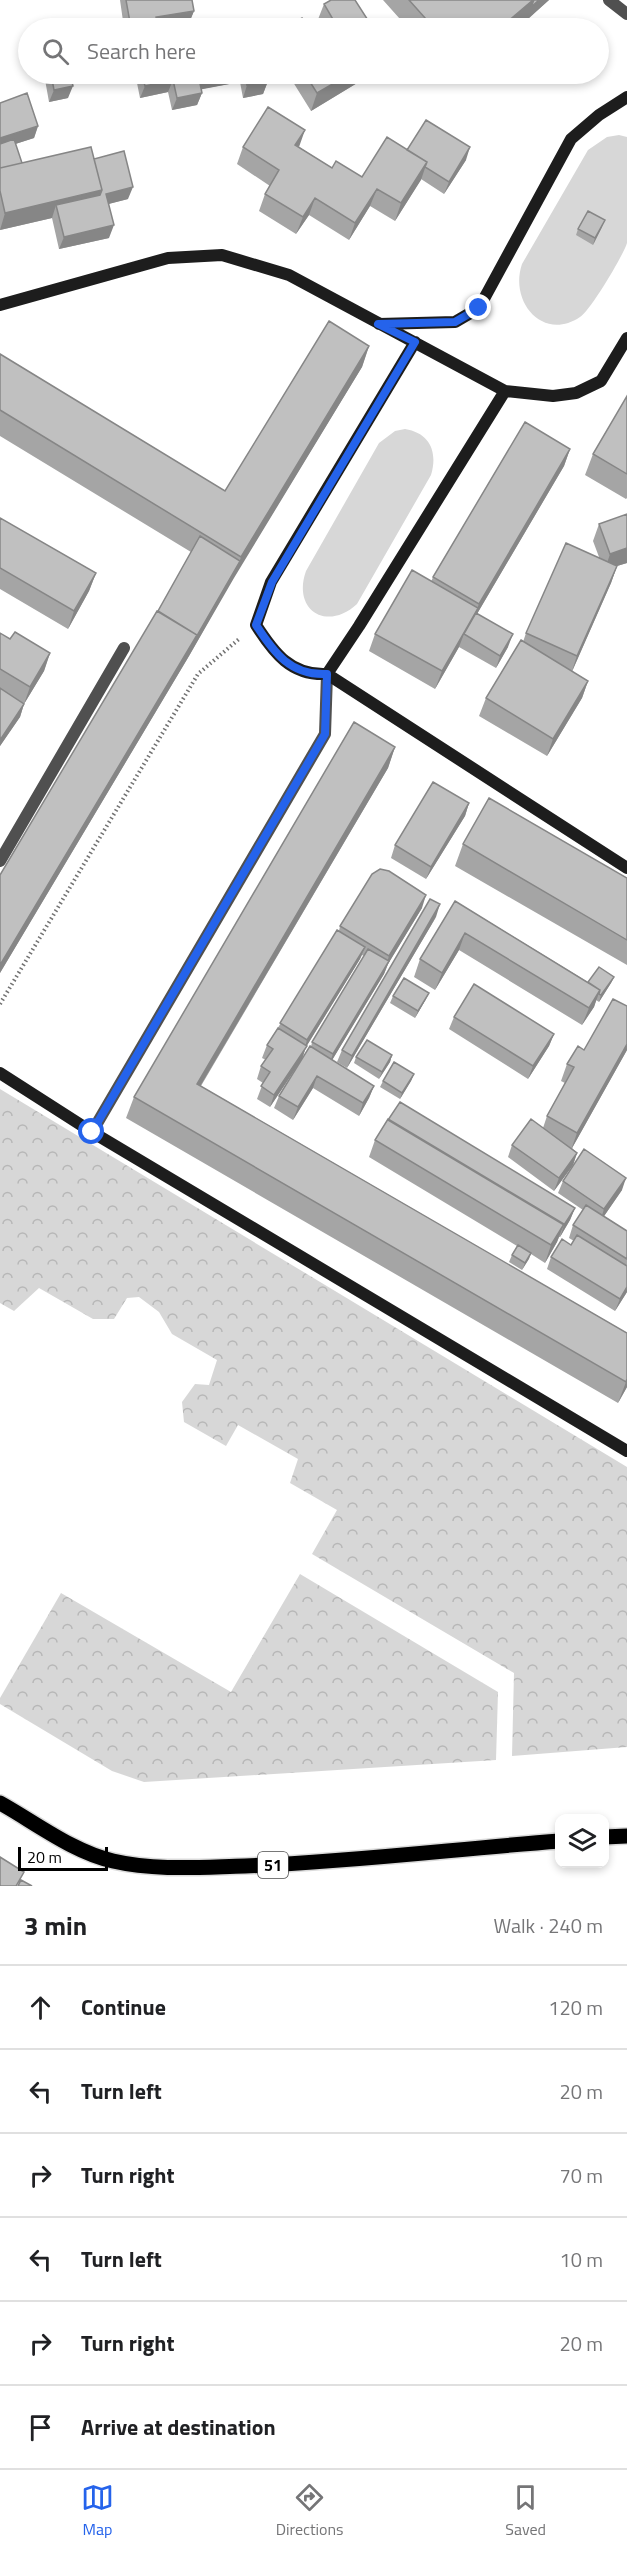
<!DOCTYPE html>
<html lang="en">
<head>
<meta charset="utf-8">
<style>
	body { margin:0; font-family:"Titillium Web",sans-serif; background:#f2f2f2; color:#202124 }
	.controls { position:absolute; right:18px; bottom:18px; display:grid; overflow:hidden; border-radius:12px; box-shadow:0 3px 9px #0003 }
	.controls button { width:54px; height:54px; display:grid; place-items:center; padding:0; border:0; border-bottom:2px solid #e0e0e0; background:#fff; color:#202124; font:30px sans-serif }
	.scale { position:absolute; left:18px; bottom:15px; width:90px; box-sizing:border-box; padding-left:6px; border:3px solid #000; border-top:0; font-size:16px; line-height:21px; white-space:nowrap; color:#000; -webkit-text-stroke:4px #fff; paint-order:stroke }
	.stop { position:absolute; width:18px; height:18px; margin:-14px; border:4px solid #2563eb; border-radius:50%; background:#fff }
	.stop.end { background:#2563eb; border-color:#fff; box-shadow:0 2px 6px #0008 }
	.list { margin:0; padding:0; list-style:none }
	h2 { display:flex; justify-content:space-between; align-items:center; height:78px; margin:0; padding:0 24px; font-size:26px }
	h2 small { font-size:20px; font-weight:400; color:#757577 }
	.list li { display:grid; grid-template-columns:39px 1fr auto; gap:18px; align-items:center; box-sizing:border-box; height:84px; padding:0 24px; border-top:2px solid #e0e0e0 }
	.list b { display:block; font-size:22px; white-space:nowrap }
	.list em { font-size:20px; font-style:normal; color:#757577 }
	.icon { flex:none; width:33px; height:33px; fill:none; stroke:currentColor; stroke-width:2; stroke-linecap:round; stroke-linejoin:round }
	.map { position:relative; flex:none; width:627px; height:1886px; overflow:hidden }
	.search { position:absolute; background:#fff; box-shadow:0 3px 9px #0003; left:18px; right:18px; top:18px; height:66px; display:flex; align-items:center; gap:15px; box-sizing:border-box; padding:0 21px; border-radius:33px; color:#757577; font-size:22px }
	.sheet { height:582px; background:#fff }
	nav { display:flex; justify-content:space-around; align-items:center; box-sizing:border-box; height:84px; border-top:2px solid #e0e0e0; background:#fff; font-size:16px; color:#757577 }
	nav a { display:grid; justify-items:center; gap:3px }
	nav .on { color:#2563eb }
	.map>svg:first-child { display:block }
	.grass { fill:#d7d7d7 }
	.forest { fill:url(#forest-crowns) }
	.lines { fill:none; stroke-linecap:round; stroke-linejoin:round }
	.primary-casing { stroke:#dbdbdb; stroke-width:18 }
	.path { stroke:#727272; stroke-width:4; stroke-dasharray:1.5 3; stroke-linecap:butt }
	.street { stroke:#505050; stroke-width:12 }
	.secondary { stroke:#1d1d1d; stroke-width:12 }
	.primary { stroke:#000; stroke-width:15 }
	.wall { fill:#a5a5a5 }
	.shaded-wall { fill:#868686 }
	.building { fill:#c0c0c0; stroke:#868686; stroke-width:1.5 }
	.route { stroke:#2563eb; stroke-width:8 }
	.labels { text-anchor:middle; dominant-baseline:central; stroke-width:4.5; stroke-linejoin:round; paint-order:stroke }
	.shield { fill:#fff; stroke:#4c4c4c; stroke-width:1.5 }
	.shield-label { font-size:16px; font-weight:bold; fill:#000 }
</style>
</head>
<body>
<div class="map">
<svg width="627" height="1886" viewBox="0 0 627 1886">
	<defs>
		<pattern id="forest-crowns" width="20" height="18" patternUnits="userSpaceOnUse" patternTransform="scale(1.5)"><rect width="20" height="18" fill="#d7d7d7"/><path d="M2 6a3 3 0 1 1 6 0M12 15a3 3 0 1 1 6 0" fill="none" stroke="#b7b7b7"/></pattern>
	</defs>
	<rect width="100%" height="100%" fill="#fff"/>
	<path class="grass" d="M619,135L627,137C627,163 627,189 627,216C627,224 627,236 627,243C623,256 590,311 580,317C543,342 509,302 522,264L588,150L607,137Z
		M405,429C430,433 438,452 431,475L357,604C327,632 292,610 306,571L379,443L395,431Z"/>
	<path class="forest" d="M0,1089L627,1467V1747L512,1756L514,1673L312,1554L337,1510L290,1483L298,1459L238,1425L226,1446L184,1422L182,1402L195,1384L209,1385L217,1360L172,1334L159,1312L139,1297L127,1298L114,1319H93L39,1288L14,1311L0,1303Z
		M300,1574L498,1692L496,1760L144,1782L112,1771L0,1704V1698L61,1593L231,1692Z"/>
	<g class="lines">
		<defs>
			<path id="primary" d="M0,1803C36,1823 73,1852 113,1861C156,1871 202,1867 245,1866C350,1862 455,1849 560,1841
				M604,1837L627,1836"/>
		</defs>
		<use href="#primary" class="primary-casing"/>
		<path class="path" d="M0,1004L198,674L239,639"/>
		<path class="street" d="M609,0L627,14
			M0,861L124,648
			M92,1132L325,734L327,674"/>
		<path class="secondary" d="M0,305L168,258L222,255L289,275L505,391L553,396L576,393L601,381L627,338
			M379,324L455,322L479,308L571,139L599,115L627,97
			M415,342L271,582L256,625C274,653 291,676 327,674L627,868
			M327,674L359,626L505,391
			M0,1073L92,1132L627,1451"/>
		<use href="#primary" class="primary"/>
	</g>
	<path class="wall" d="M120,0H192L194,11L189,23L158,28H124Z
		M383,0H549L517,28H408Z
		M324,4L373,28H321L317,22Z
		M44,74H80L70,75L68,98L49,102Z
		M138,74H266L268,81L263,94L243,98L240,82L201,89L202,93L197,105L172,110L168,92L140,98L136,78Z
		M288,74H372L311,111Z
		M448,74H465L455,82Z
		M0,103L38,126L34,138L15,144L22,163L94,159L128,199L108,204L109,238L59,249L52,218L0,230Z
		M243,147H299L332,168L362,177L407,150L466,160L444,194L421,179L395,221L370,206L349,240L309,215L296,234L259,211L265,194L270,186L237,164Z
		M602,227L593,245L576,235L578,229Z
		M369,346L362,367L233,578L189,656L0,973V875L158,611L191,552L0,436V354L225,491Z
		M627,396V498L626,499L585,475L593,454Z
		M570,449L564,466L477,614L508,647L496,668L459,647L435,689L369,651L375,634L431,582L433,577Z
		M627,514V563L617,566L611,583L572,671L588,681L582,698L547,756L479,716L486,698L523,642L526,633L599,557L593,541L599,524Z
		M0,518L96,573L89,591L68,629L0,589Z
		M0,633L10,639L50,653L44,671L24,704L20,717L0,746Z
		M395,747L388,768L201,1086L627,1333V1387L618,1403L126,1118L134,1097Z
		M469,803L465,816L426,879L391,858L395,845Z
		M463,844L627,878V965L455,866Z
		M455,901L588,982L614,977L611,983L599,1002L596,1000L594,1007L582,1025L459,950L435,990L414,977L420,959Z
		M422,908L388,964L384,974L332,1060L374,1086L369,1098L359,1116L313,1088L293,1120L274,1108L279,1096L311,1047L312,1042L364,956L362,955L360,959L306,1047L302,1059L270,1107L257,1099L263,1083L257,1079L261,1066L266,1060L262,1058L267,1045L339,931L340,926Z
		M436,917L347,1068L337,1062L342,1050Z
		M393,996L426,999L415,1018L390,1003Z
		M627,1006V1050L572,1148L577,1153L573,1165L554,1191L508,1157L512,1145L543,1128L547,1116L565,1083L561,1081L567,1064L584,1050Z
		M454,1017L554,1034L549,1046L528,1079L449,1029Z
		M392,1055L390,1062L379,1079L354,1063L356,1057Z
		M414,1074L411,1081L400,1099L380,1087L383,1081Z
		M375,1140L575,1208L570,1220L560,1237H559L557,1242L545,1263L531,1254L522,1270L509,1262L512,1255L517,1246L369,1157Z
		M563,1181L622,1190L604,1216L627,1231V1292L615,1311L547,1269L551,1257L571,1245L574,1241L569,1238L573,1225L583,1210L558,1193Z"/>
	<path class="shaded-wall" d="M533,0H534L527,20L517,28H500Z
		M539,0H549L527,20L531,7Z
		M194,11L189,23L155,28L156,17Z
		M224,74H243L240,82L198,90L202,78Z
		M350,74H372L311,111L317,93Z
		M458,74H465L455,82Z
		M173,80L168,92L140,98L145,86Z
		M268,81L263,94L243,98L247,85Z
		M73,86L68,98L49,102L54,90Z
		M202,93L197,105L172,110L177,98Z
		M38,126L34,138L0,149V138Z
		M305,130L299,147L295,145Z
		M470,147L466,160L444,194L449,182Z
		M427,162L421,180L395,221L401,203Z
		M133,187L128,199L101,206L106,194Z
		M377,189L370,206L349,240L355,223Z
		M102,190L95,207L56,205L52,218L0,230L5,213Z
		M315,198L309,215L296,234L303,217Z
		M605,220L602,227L593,245L595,238Z
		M114,225L109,238L59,249L64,237Z
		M369,346L362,367L234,578L241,557Z
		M570,449L564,466L474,619L464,634L459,647L435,689L442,671L476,611L479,604Z
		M627,548V563L617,566L611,583L571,674L610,554Z
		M240,561L234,578L189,656L0,973V965Z
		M96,573L89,591L68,629L74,611Z
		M513,634L508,647L496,668L500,656Z
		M50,653L44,671L24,704L30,687Z
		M588,681L582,698L547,756L553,739Z
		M24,704L20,717L0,746V740Z
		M395,747L388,768L189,1105L197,1084Z
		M469,803L465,816L426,879L431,867Z
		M426,895L422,908L388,964L384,974L328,1067L333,1054L386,966L389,956Z
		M440,904L436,917L347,1068L352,1056Z
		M465,933L459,950L435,990L442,973Z
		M365,947L360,959L306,1047L302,1059L270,1107L274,1095L304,1051L307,1040Z
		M614,977L611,983L599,1002L601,995Z
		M600,990L594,1007L582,1025L589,1008Z
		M429,993L426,999L415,1018L418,1011Z
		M554,1034L549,1046L528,1079L533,1066Z
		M627,1044V1050L571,1150L577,1133Z
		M392,1055L390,1062L379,1079L382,1072Z
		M414,1074L411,1081L400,1099L402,1093Z
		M317,1076L313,1088L293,1120L298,1107Z
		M374,1086L369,1098L359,1116L363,1103Z
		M577,1153L573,1165L554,1191L559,1178Z
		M626,1178L622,1190L600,1222L604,1209Z
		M575,1208L570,1220L560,1237L564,1225Z
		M564,1224L557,1242L545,1263L551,1245Z
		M531,1253L529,1259L522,1270L525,1263Z
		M627,1287V1292L615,1311L620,1299Z
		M627,1379V1387L618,1403L626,1382Z"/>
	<path class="building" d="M126,0H192L194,11L156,17L158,28H131Z
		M331,0H355L373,28H338L324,4Z
		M409,0H533L500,28H434Z
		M534,0H539L531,7Z
		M302,18L308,28H285Z
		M95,22L96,28H62Z
		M51,74H70L73,86L54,90Z
		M142,74H198L202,93L177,98L173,80L145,86Z
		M201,74H224L202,78Z
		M245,74H266L268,81L247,85Z
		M305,74H350L317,93Z
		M27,93L38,126L0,138V103Z
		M268,107L305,130L295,145L332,168L336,161L362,177L387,137L427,162L401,203L377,189L355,223L315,198L303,217L265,194L279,170L243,147Z
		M426,120L470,147L449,182L425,167L427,162L407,150Z
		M14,139L22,163L0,168V144Z
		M91,147L102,190L5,213L0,191V168Z
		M124,151L133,187L106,194L114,225L64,237L56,205L100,195L102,190L94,159Z
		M588,211L605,220L595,238L578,229Z
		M329,321L369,346L241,557L0,410V354L225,491Z
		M627,396V474L593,454Z
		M525,422L570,449L479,604L433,577Z
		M627,514V548L610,554L599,524Z
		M0,518L96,573L74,611L0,568Z
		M200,536L240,561L195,639L197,635L158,611Z
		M566,543L617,566L577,656L526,633Z
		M412,570L478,608L442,671L375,634Z
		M157,611L197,635L0,965V875Z
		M476,613L513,634L500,656L464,634Z
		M15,632L50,653L30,687L0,669V633L10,639Z
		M521,640L588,681L553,739L486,698Z
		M0,688L24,704L0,740Z
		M354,722L395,747L197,1084L627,1333V1379L626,1382L134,1097Z
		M433,782L469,803L431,867L395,845Z
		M489,798L627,878V940L463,844Z
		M380,869L389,871L426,895L389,956L340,926L372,874Z
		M430,899L440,904L352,1056L342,1050Z
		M455,901L600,990L589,1008L465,933L442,973L420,959Z
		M337,930L365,947L307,1040L280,1023Z
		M368,949L389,961L333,1054L312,1042Z
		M599,967L614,977L601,995L599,994L600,990L588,982Z
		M404,978L429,993L418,1011L393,996Z
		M474,984L554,1034L533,1066L454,1017Z
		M613,999L627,1006V1044L577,1133L547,1116L574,1067L567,1064L578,1046L584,1050Z
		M278,1028L307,1046L274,1095L261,1086L270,1072L261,1066L273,1049L267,1045Z
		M367,1040L392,1055L382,1072L356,1057Z
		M310,1046L374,1086L363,1103L317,1076L298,1107L279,1096Z
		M394,1062L414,1074L402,1093L383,1081Z
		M400,1102L575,1208L564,1225L388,1120Z
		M388,1119L564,1224L551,1245L375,1140Z
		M531,1119L577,1153L559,1178L512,1145Z
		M584,1149L626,1178L604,1209L563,1181Z
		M586,1205L627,1231V1259L573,1225Z
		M577,1235L627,1266V1287L620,1299L551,1257L562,1239L571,1245Z
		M518,1245L531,1253L525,1263L512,1255Z
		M0,1857L24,1872L16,1886H0Z
		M21,1880L32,1886H18Z"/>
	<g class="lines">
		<path class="route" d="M92,1132L325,734L327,674C291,676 274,653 256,625L272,582L415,342L378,324L455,322L479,308"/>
	</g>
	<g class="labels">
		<rect class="shield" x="258" y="1852" width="30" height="26" rx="4.5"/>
		<g class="shield-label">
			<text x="273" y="1865">51</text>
		</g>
	</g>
</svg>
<div class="controls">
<button><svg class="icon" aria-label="layers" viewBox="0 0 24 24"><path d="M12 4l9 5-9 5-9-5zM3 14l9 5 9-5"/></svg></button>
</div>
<div class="scale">20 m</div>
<div class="stop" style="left:92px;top:1132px"></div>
<div class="stop end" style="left:479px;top:308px"></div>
<div class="search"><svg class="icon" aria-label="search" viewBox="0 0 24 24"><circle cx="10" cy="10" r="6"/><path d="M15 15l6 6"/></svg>Search here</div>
</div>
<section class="sheet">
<h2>3 min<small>Walk · 240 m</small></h2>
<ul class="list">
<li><svg class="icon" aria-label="ahead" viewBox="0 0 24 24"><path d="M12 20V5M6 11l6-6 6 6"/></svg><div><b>Continue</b></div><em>120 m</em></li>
<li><svg class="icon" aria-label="left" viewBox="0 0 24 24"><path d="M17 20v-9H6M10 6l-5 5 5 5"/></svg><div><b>Turn left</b></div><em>20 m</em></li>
<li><svg class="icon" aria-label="right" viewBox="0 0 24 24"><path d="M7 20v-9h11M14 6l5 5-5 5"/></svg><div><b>Turn right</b></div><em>70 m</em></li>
<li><svg class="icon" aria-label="left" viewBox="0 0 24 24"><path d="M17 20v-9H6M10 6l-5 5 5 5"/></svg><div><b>Turn left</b></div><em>10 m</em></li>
<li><svg class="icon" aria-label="right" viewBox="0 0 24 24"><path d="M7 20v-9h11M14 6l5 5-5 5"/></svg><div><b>Turn right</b></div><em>20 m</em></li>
<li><svg class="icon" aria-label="arrive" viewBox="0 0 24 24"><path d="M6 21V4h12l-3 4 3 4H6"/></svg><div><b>Arrive at destination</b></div></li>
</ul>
</section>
<nav>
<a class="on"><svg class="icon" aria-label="map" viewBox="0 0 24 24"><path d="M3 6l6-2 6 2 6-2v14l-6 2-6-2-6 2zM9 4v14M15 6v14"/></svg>Map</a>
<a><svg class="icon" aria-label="directions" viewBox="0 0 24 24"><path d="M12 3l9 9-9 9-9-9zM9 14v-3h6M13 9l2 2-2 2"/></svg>Directions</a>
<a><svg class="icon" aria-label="saved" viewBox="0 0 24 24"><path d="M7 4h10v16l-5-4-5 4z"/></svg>Saved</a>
</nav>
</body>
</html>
